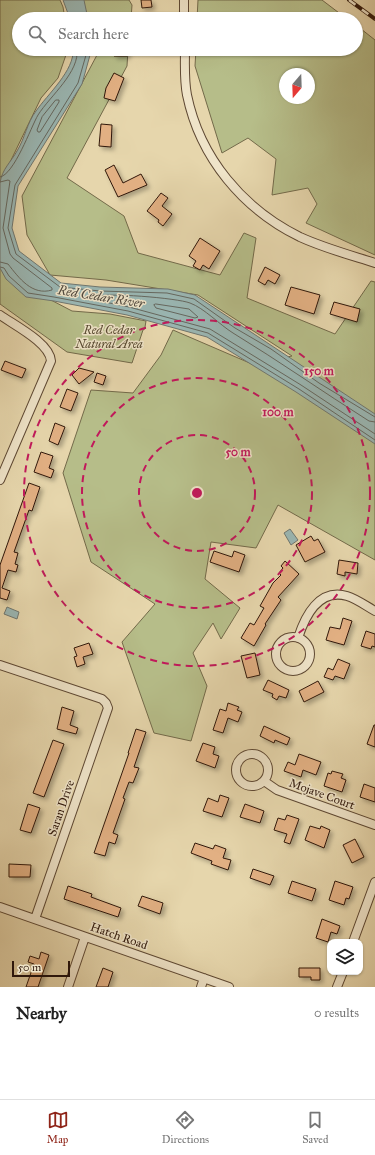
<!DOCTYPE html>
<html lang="en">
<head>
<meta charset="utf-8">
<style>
	body { margin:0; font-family:"IM FELL Great Primer",serif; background:#f6f6f6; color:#222 }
	.controls { position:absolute; right:12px; bottom:12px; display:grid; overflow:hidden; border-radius:8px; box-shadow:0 1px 3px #0004 }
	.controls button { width:36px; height:36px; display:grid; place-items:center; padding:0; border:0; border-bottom:1px solid #e0e0e0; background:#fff; color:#222; font:20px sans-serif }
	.compass { position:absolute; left:279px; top:68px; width:36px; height:36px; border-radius:50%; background:#fff; box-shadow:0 1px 3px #0004; rotate:199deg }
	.scale { position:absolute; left:12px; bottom:10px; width:58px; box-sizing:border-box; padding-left:4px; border:2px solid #30180b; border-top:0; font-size:11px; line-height:14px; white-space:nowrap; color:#30180b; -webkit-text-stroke:3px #efe4c9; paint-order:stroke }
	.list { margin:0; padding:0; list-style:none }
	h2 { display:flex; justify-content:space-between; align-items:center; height:52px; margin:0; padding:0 16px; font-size:17px }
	h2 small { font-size:13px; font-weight:400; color:#767676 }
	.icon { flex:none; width:22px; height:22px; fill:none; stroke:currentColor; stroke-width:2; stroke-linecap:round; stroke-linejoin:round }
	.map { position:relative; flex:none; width:375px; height:987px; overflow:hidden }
	.search { position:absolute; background:#fff; box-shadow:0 1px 3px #0004; left:12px; right:12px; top:12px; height:44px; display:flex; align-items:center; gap:10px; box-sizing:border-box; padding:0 14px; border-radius:22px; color:#767676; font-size:15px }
	.sheet { height:112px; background:#fff }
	nav { display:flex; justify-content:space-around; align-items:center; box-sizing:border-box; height:56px; border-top:1px solid #e0e0e0; background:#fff; font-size:11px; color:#767676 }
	nav a { display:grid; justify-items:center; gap:2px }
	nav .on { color:#8f2418 }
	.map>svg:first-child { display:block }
	.green { fill:#b6bd89; stroke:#736a4a; fill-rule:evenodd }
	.water { fill:#9ab7b4; stroke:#707770 }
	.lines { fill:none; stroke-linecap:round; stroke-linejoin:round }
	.shore { stroke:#656860; stroke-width:1 }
	.building { fill:#e2b083; stroke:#30180b; filter:url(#shadow) }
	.minor-casing { stroke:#5e4833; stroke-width:10 }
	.minor { stroke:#efe4c9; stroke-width:8 }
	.rail-casing { stroke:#30180b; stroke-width:4 }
	.rail { stroke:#efe4c9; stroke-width:2.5; stroke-dasharray:8; stroke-linecap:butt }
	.ring { fill:none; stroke:#c2185b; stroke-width:2; stroke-dasharray:7 5 }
	.labels { text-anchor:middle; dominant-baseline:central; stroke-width:3; stroke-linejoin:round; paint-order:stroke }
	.park-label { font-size:12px; font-style:italic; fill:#584a31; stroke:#efe4c9 }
	.street-label { font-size:12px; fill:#30180b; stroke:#efe4c9 }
	.water-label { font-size:13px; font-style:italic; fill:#50483e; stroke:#efe4c9 }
	.centre { fill:#c2185b; stroke:#efe4c9; stroke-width:2 }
	.ring-label { font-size:12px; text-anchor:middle; font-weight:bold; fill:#c2185b; stroke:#efe4c9; stroke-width:3; stroke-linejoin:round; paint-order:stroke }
</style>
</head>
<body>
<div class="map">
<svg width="375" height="987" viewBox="0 0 375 987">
	<defs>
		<filter id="shadow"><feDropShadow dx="3" dy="3" stdDeviation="2" flood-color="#0004"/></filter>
	</defs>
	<rect width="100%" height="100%" fill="#e6d6ac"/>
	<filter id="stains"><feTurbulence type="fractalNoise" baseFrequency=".005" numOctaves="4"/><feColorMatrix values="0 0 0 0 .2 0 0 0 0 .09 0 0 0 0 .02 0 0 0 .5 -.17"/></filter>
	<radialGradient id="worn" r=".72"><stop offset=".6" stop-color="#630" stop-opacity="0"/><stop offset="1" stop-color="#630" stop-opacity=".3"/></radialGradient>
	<path class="green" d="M0,0H60L63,7L65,19H19V49H68L58,78L41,98L0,183Z
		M83,0H129L132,5L131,19H88Z
		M198,0H322L347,19H197Z
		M356,25L375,40V255L306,223L317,204L308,188L272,195L276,159L248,138L222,153L195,66L196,49H356ZM285,74H309V98H285Z
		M95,49H128L127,66L67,178L124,216L138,253L220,275L244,233L256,238L247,298L335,334L371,281L375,282V560L278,505L256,548L211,542L205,579L240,608L221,639L213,623L193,653L207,686L191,741L154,733L122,642L155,604L91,562L63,473L91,390L133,393L161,355L173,330L252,364L292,356L198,295L106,280L50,275L27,235L22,196L97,55Z
		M0,249L5,276L72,311L110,314L146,321L145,327L146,328L143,330L132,363L67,352L0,304Z"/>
	<path class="water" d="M63,0H84L88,19H70Z
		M73,49H90V55L82,84L18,186L12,228L19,251L61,283L100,287L168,289L195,295L375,414V444L296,392L207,337L127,315L54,301L26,297L6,279L0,268V183C2,169 11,162 17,151C25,138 27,123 36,111C47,95 75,70 73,49Z
		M290,529L298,540L291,545L284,533Z
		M7,607L19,612L17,619L4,614Z"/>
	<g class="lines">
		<path class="shore" d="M86,49V55L78,83L15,185L8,228L16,254L60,287L100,291L167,293L194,299L235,328L271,349L319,383L375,417
			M56,100H59V102L40,132H38L37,130L42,117Z
			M0,177C14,175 31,127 38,115C50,96 80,72 77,49
			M0,182L8,180L10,181L3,228L10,254L13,258L52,288V290C32,296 19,278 8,264L0,262
			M0,267L4,268L9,276L28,293L54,297L128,311L208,333L299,389L375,440
			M156,304L189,309L198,317L195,318L156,308L154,305Z
			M375,422L369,421C323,392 279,361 233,333C220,325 204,308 190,303C177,298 105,292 94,297L95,300L129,307L210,329L301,385L375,434"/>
	</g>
	<path class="building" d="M141,0H151L152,7L142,8Z
		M114,49H128L127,56H114Z
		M114,73L124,78L115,101L104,98L106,88Z
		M101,124L112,125L111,147L99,146Z
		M114,165L123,183L141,174L147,185L118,197L105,170Z
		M161,193L168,198L162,206L172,214L163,226L158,222L159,220L147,211Z
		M200,238L220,251L209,269L203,265L200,270L193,266L196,261L189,256Z
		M265,267L280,275L275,284L268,280L265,285L258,281Z
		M291,287L320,295L314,314L285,305Z
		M334,302L360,309L357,322L330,314Z
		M5,361L26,369L22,378L1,370Z
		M79,368L94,372L79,384L72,375Z
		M97,373L106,376L103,385L94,382Z
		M67,389L78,393L71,411L60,407Z
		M55,423L65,427L58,445L49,441Z
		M41,452L53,456L49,468L54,470L51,478L34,472Z
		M29,483L40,487L32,511L29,510L14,552L18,553L15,564L18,565L16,572L8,570L2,588L10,591L7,600L0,598V565Z
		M311,536L314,541L318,539L325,552L305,562L296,545Z
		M214,551L232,557L234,551L245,555L239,572L210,562Z
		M339,560L358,563L357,574L345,572V576L337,574Z
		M285,561L299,574L278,597L281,600L265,624L266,625L254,646L241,638L250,623L254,625L264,608L260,606L273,583L281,575L279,573L283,568L281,566Z
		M343,618L352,621L344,645L326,640L330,627L340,629Z
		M366,631L375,634V647L372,646L371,649L361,646Z
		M89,643L93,654L83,657L85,664L77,667L74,657L77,656L74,648Z
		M255,653L260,675L247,678L241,656Z
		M338,659L350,664L344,679L335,676L333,680L324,677L328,668L333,670Z
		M268,680L289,690L286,698L279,696L277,700L272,697L273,694L263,690Z
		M318,681L324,692L304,702L299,691Z
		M228,703L239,707L237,710L242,712L238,722L228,718L223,733L213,730L220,709L226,711Z
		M62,707L74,711L70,725L78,728L76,734L57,729Z
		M374,725H375V747L367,744Z
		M264,726L290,738L287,745L275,740L274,743L260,736Z
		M136,729L146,732L134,767L139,768L133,783L129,782L123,798L125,799L113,833L118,835L115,844L109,842L105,856L94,853L129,753H128Z
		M53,740L64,744L44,797L33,793Z
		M203,743L215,747L213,754L219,756L215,768L196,761Z
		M299,754L321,762L316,775L303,770L301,777L284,771L288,762L295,765Z
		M332,771L343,774L341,778L346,780L342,792L324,786L328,773L331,774Z
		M364,784L375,788V802L360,797Z
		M220,795L229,798L222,817L203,811L208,798L218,802Z
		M28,804L40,808L31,833L20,830Z
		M245,804L264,811L260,823L240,817Z
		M287,815L299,819L290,844L284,842L287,834L274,830L278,818L285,820Z
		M310,826L320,829L321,826L330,830L324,848L305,840Z
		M355,839L364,857L352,863L343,845Z
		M195,843L213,849L215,845L226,849L223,858L231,860L228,870L211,864L212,861L191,853Z
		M9,864L31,865L30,877H9Z
		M253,869L274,876L270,885L250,878Z
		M292,881L316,889L312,901L288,893Z
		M335,881L353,887L349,899L346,898L344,905L329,900Z
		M68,886L92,894L91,897L121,908L118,917L64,899Z
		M142,896L163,903L160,914L138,906Z
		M322,919L340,926L337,934L331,932L328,942L316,938Z
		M41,952L49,955L38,987H26L34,964L28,962L30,956L39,959Z
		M103,968L113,972L108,987H96Z
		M299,968H320V980H311V977H299Z"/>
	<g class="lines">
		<defs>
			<path id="minor" d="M184,19V0
				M185,49C185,64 184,80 187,95C200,158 243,209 300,237C324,248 350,255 375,263
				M0,315C14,325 50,343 51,361L0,480
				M276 654a17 17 0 1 1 34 0a17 17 0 1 1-34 0Z
				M298,638C305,616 319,588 347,596C357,599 366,606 375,611
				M0,665L102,699L106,703L108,708L35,919
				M236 770a16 16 0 1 1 32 0a16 16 0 1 1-32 0Z
				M264,781L277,790L375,825
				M0,907L229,987
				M353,942L375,882
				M68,987L85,937
				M201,987L204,978
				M337,987L343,972"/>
		</defs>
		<use href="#minor" class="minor-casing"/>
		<use href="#minor" class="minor"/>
		<defs>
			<path id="rail" d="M349,0L375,19"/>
		</defs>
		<use href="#rail" class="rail-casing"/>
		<use href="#rail" class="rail"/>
	</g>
	<g class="ring">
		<circle cx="197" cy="493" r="58"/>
		<circle cx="197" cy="493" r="115"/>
		<circle cx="197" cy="493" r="173"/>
	</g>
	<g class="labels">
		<g class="park-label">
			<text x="109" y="330">Red Cedar<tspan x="109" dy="14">Natural Area</tspan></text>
		</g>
		<g class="street-label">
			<text transform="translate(322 794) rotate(20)">Mojave Court</text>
			<text transform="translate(61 808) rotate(-71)">Saran Drive</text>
			<text transform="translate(119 936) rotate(19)">Hatch Road</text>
		</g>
		<g class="water-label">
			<text transform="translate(101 297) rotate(9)">Red Cedar River</text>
		</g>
	</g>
	<circle cx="197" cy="493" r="6" class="centre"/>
	<g class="ring-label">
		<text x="319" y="375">150 m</text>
		<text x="278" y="416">100 m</text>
		<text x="238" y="456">50 m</text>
	</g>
	<rect width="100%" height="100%" filter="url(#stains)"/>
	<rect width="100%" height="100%" fill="url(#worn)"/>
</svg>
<div class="controls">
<button><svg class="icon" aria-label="layers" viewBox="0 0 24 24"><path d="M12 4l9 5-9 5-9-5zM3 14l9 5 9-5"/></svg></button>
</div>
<svg class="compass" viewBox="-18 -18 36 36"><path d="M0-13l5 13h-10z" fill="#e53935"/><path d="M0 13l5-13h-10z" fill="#767676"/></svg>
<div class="scale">50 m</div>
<div class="search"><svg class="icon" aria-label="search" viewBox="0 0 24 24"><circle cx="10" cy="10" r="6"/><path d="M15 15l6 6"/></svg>Search here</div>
</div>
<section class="sheet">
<h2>Nearby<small>0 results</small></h2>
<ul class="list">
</ul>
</section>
<nav>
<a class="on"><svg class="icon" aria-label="map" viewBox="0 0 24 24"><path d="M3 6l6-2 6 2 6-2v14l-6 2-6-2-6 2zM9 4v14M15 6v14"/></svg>Map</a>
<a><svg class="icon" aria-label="directions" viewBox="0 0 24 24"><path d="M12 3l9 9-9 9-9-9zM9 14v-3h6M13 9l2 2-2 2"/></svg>Directions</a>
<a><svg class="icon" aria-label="saved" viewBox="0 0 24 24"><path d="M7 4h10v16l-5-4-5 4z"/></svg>Saved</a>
</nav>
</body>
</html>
